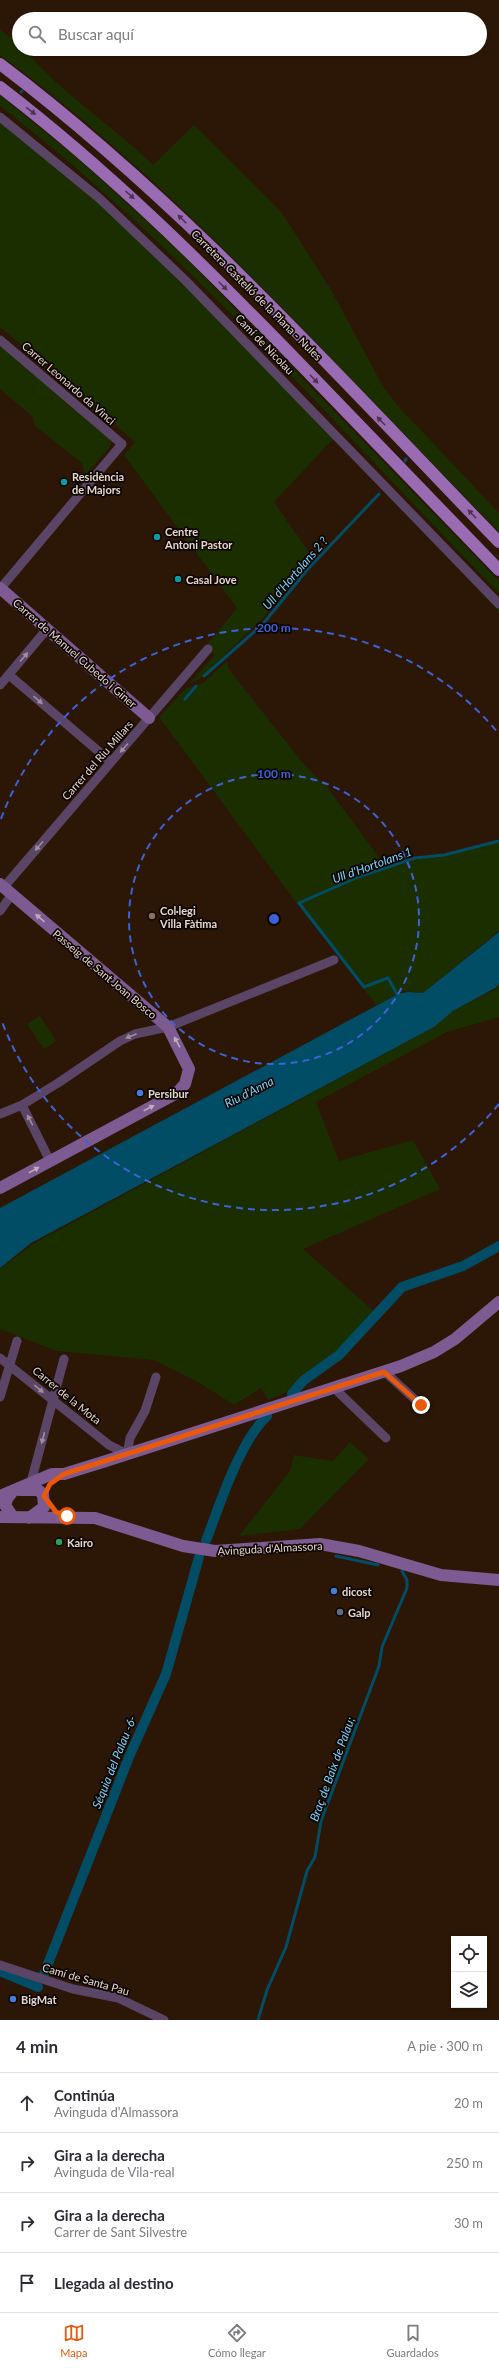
<!DOCTYPE html>
<html lang="es">
<head>
<meta charset="utf-8">
<style>
	body { margin:0; font-family:Lato,sans-serif; background:#f7f7f7; color:#2b2b33 }
	.controls { position:absolute; right:12px; bottom:12px; display:grid; overflow:hidden; border-radius:0px; box-shadow:0 1px 3px #0004 }
	.controls button { width:36px; height:36px; display:grid; place-items:center; padding:0; border:0; border-bottom:1px solid #e1e1e2; background:#fff; color:#2b2b33; font:20px sans-serif }
	.stop { position:absolute; width:12px; height:12px; margin:-9px; border:3px solid #ea580c; border-radius:50%; background:#fff }
	.stop.end { background:#ea580c; border-color:#fff; box-shadow:0 1px 4px #0008 }
	.list { margin:0; padding:0; list-style:none }
	h2 { display:flex; justify-content:space-between; align-items:center; height:52px; margin:0; padding:0 16px; font-size:17px }
	h2 small { font-size:13px; font-weight:400; color:#7c7c81 }
	.list li { display:grid; grid-template-columns:26px 1fr auto; gap:12px; align-items:center; box-sizing:border-box; height:60px; padding:0 16px; border-top:1px solid #e1e1e2 }
	.list b { display:block; font-size:15px; white-space:nowrap }
	.list p { margin:0; font-size:13px; white-space:nowrap; color:#7c7c81 }
	.list em { font-size:13px; font-style:normal; color:#7c7c81 }
	.icon { flex:none; width:22px; height:22px; fill:none; stroke:currentColor; stroke-width:2; stroke-linecap:round; stroke-linejoin:round }
	.map { position:relative; flex:none; width:499px; height:2020px; overflow:hidden }
	.search { position:absolute; background:#fff; box-shadow:0 1px 3px #0004; left:12px; right:12px; top:12px; height:44px; display:flex; align-items:center; gap:10px; box-sizing:border-box; padding:0 14px; border-radius:22px; color:#7c7c81; font-size:15px }
	.sheet { height:292px; background:#fff }
	nav { display:flex; justify-content:space-around; align-items:center; box-sizing:border-box; height:56px; border-top:1px solid #e1e1e2; background:#fff; font-size:11px; color:#7c7c81 }
	nav a { display:grid; justify-items:center; gap:2px }
	nav .on { color:#ea580c }
	.map>svg:first-child { display:block }
	.green { fill:#1b2e00 }
	.water { fill:#014d66 }
	.lines { fill:none; stroke-linecap:round; stroke-linejoin:round }
	.stream { stroke:#014d66; stroke-width:3 }
	.canal { stroke:#014d66; stroke-width:10 }
	.street { stroke:#5a4567; stroke-width:9 }
	.secondary { stroke:#7d5a91; stroke-width:12 }
	.primary { stroke:#986bb2; stroke-width:12 }
	.oneway { fill:#4c3351 }
	.oneway2 { fill:#a08e9a }
	.oneway3 { fill:#c1abb8 }
	.route { stroke:#ea580c; stroke-width:5 }
	.ring { fill:none; stroke:#3b63d6; stroke-width:2; stroke-dasharray:7 5 }
	.culture-dot { fill:#0f9aa8; stroke:#0d0502; stroke-width:1.5 }
	.education-dot { fill:#8d6e63; stroke:#0d0502; stroke-width:1.5 }
	.shop-dot { fill:#3f7fe0; stroke:#0d0502; stroke-width:1.5 }
	.leisure-dot { fill:#2e9e5b; stroke:#0d0502; stroke-width:1.5 }
	.service-dot { fill:#5c6f8a; stroke:#0d0502; stroke-width:1.5 }
	.labels { text-anchor:middle; dominant-baseline:central; stroke-width:3.5; stroke-linejoin:round; paint-order:stroke }
	.street-label { font-size:11px; fill:#e6d7cd; stroke:#0d0502 }
	.poi-label { font-size:11px; font-weight:bold; fill:#e6d7cd; stroke:#0d0502; text-anchor:start }
	.water-label { font-size:12px; font-style:italic; fill:#76d4fd; stroke:#0d0502 }
	.centre { fill:#3b63d6; stroke:#0d0502; stroke-width:2 }
	.ring-label { font-size:12px; text-anchor:middle; font-weight:bold; fill:#3b63d6; stroke:#0d0502; stroke-width:3.5; stroke-linejoin:round; paint-order:stroke }
</style>
</head>
<body>
<div class="map">
<svg width="499" height="2020" viewBox="0 0 499 2020">
	<rect width="100%" height="100%" fill="#2c1606"/>
	<path class="green" d="M0,30L18,42L19,49H24C61,93 112,125 153,165L194,125L282,213L331,290L384,388L399,407L499,513V532C433,464 367,395 301,327C206,230 110,135 0,55Z
		M0,95L83,163L180,252L499,581V593C336,427 184,248 0,106Z
		M0,113L98,193L499,599V612L335,437L274,502L313,558L262,619L198,680L189,684L215,655L206,646L237,608L124,455L135,442L0,327Z
		M0,343L112,441L110,447L85,476L82,463L35,426L33,417L0,389Z
		M227,661L228,668L302,762L318,779L324,783L387,868L427,857L444,856L499,842V931L423,993L404,991L376,1005L295,901L159,717L185,689L203,683Z
		M499,984V1017L447,1032L316,1102L339,1161L413,1140L440,1189L303,1249L376,1313L330,1363L292,1390L268,1400L261,1388L234,1405L198,1382L154,1360L57,1351L0,1329V1269L33,1244L434,1027L453,1011L498,988Z
		M40,1016L56,1041L44,1049L27,1024Z
		M350,1442L369,1459L300,1529L239,1536L290,1471L294,1455L333,1461Z"/>
	<path class="water" d="M499,932V983L497,987L453,1011L434,1027L31,1243L0,1268V1208L398,994L407,992L423,993Z"/>
	<g class="lines">
		<path class="stream" d="M21,92L22,91
			M405,461L406,459
			M204,676L263,624L307,570L379,494
			M185,699L196,686
			M397,999L398,996L388,978L364,987L299,903L358,877L415,858L444,855L499,841
			M336,1556L378,1565
			M258,2020L267,1990L286,1947L307,1871L315,1857L321,1821L379,1666L382,1647L407,1588V1580L402,1571"/>
		<path class="canal" d="M292,1394L303,1381L339,1355L402,1287L463,1266L499,1246
			M206,1541C219,1506 240,1441 267,1416
			M0,1971L38,1987
			M44,1974L129,1757L166,1674L199,1557"/>
		<path class="street" d="M0,117L99,198L185,280L499,604
			M0,340L122,444L0,589
			M9,675L111,762
			M0,685L47,629
			M4,887L208,649
			M0,911L12,894
			M22,1105L50,1161
			M0,1114L22,1105L58,1083L120,1041L135,1034L168,1027L334,960
			M0,1358L109,1445L127,1454L130,1438L145,1411L156,1377
			M385,1372L421,1405
			M334,1388L386,1438
			M0,1397L17,1341
			M31,1482L64,1359
			M0,1965L73,1989L118,1998L164,2020"/>
		<path class="secondary" d="M0,588L149,718
			M0,884L168,1027L189,1069L185,1084L177,1093L0,1188
			M19,1490H38L43,1494L44,1507L29,1518
			M0,1496L52,1474H64L106,1461L401,1366L434,1352L455,1339L499,1302
			M0,1517L95,1518L183,1546L215,1551L320,1544L359,1551L441,1575L499,1580
			M13,1517L5,1505L7,1499L13,1491"/>
		<path class="primary" d="M0,64C184,203 339,377 499,542
			M0,87C111,172 208,269 305,369C369,436 434,503 499,570"/>
	</g>
	<defs><path id="oneway-solid" d="M-6-.8H1V-3.2L6.5 0L1 3.2V.8H-6Z"/></defs>
	<g class="oneway">
		<use href="#oneway-solid" transform="translate(31 111) rotate(37)"/>
		<use href="#oneway-solid" transform="translate(130 195) rotate(42)"/>
		<use href="#oneway-solid" transform="translate(182 219) rotate(-135)"/>
		<use href="#oneway-solid" transform="translate(223 286) rotate(45)"/>
		<use href="#oneway-solid" transform="translate(314 379) rotate(46)"/>
		<use href="#oneway-solid" transform="translate(381 421) rotate(-134)"/>
		<use href="#oneway-solid" transform="translate(472 514) rotate(-134)"/>
	</g>
	<g class="oneway2">
		<use href="#oneway-solid" transform="translate(24 657) rotate(-49)"/>
		<use href="#oneway-solid" transform="translate(38 700) rotate(40)"/>
		<use href="#oneway-solid" transform="translate(124 748) rotate(131)"/>
		<use href="#oneway-solid" transform="translate(39 846) rotate(131)"/>
		<use href="#oneway-solid" transform="translate(131 1036) rotate(157)"/>
		<use href="#oneway-solid" transform="translate(30 1120) rotate(-117)"/>
		<use href="#oneway-solid" transform="translate(39 1389) rotate(39)"/>
		<use href="#oneway-solid" transform="translate(43 1438) rotate(105)"/>
	</g>
	<g class="oneway3">
		<use href="#oneway-solid" transform="translate(40 918) rotate(-140)"/>
		<use href="#oneway-solid" transform="translate(177 1042) rotate(-119)"/>
		<use href="#oneway-solid" transform="translate(149 1108) rotate(-28)"/>
		<use href="#oneway-solid" transform="translate(34 1170) rotate(-29)"/>
	</g>
	<g class="lines">
		<path class="route" d="M67,1516L56,1512L44,1496L50,1484L64,1474L384,1372L421,1405"/>
	</g>
	<g class="ring">
		<circle cx="274" cy="919" r="145"/>
		<path d="M499 1104A291 291 0 0 1 1 1019M1 819A291 291 0 0 1 499 734"/>
	</g>
	<g class="culture-dot">
		<circle cx="64" cy="482" r="4"/>
		<circle cx="157" cy="537" r="4"/>
		<circle cx="178" cy="579" r="4"/>
	</g>
	<circle class="education-dot" cx="152" cy="916" r="4"/>
	<g class="shop-dot">
		<circle cx="140" cy="1093" r="4"/>
		<circle cx="334" cy="1591" r="4"/>
		<circle cx="13" cy="1999" r="4"/>
	</g>
	<circle class="leisure-dot" cx="59" cy="1542" r="4"/>
	<circle class="service-dot" cx="340" cy="1612" r="4"/>
	<g class="labels">
		<g class="street-label">
			<text transform="translate(257 295) rotate(45)">Carretera Castelló de la Plana - Nules</text>
			<text transform="translate(265 344) rotate(46)">Camí de Nicolau</text>
			<text transform="translate(69 383) rotate(41)">Carrer Leonardo da Vinci</text>
			<text transform="translate(75 653) rotate(41)">Carrer de Manuel Cubedo i Giner</text>
			<text transform="translate(97 760) rotate(-49)">Carrer del Riu Millars</text>
			<text transform="translate(105 974) rotate(40)">Passeig de Sant Joan Bosco</text>
			<text transform="translate(67 1395) rotate(39)">Carrer de la Mota</text>
			<text transform="translate(270 1548) rotate(-3)">Avinguda d'Almassora</text>
			<text transform="translate(86 1979) rotate(16)">Camí de Santa Pau</text>
		</g>
		<g class="poi-label">
			<text x="72" y="476">Residència<tspan x="72" dy="13">de Majors</tspan></text>
			<text x="165" y="531">Centre<tspan x="165" dy="13">Antoni Pastor</tspan></text>
			<text x="186" y="579">Casal Jove</text>
			<text x="160" y="910">Col·legi<tspan x="160" dy="13">Villa Fàtima</tspan></text>
			<text x="148" y="1093">Persibur</text>
			<text x="67" y="1542">Kairo</text>
			<text x="342" y="1591">dicost</text>
			<text x="348" y="1612">Galp</text>
			<text x="21" y="1999">BigMat</text>
		</g>
		<g class="water-label">
			<text transform="translate(295 573) rotate(-49)">Ull d'Hortolans 2 ?</text>
			<text transform="translate(372 865) rotate(-20)">Ull d'Hortolans 1</text>
			<text transform="translate(249 1092) rotate(-27)">Riu d'Anna</text>
			<text transform="translate(114 1762) rotate(-68)">Séquia del Palau -6-</text>
			<text transform="translate(332 1769) rotate(-70)">Braç de Baix de Palau;</text>
		</g>
	</g>
	<circle cx="274" cy="919" r="6" class="centre"/>
	<g class="ring-label">
		<text x="274" y="632">200 m</text>
		<text x="274" y="778">100 m</text>
	</g>
</svg>
<div class="controls">
<button><svg class="icon" aria-label="locate" viewBox="0 0 24 24"><circle cx="12" cy="12" r="6"/><path d="M12 2v4M12 18v4M2 12h4M18 12h4"/></svg></button>
<button><svg class="icon" aria-label="layers" viewBox="0 0 24 24"><path d="M12 4l9 5-9 5-9-5zM3 14l9 5 9-5"/></svg></button>
</div>
<div class="stop" style="left:67px;top:1516px"></div>
<div class="stop end" style="left:421px;top:1405px"></div>
<div class="search"><svg class="icon" aria-label="search" viewBox="0 0 24 24"><circle cx="10" cy="10" r="6"/><path d="M15 15l6 6"/></svg>Buscar aquí</div>
</div>
<section class="sheet">
<h2>4 min<small>A pie · 300 m</small></h2>
<ul class="list">
<li><svg class="icon" aria-label="ahead" viewBox="0 0 24 24"><path d="M12 20V5M6 11l6-6 6 6"/></svg><div><b>Continúa</b><p>Avinguda d'Almassora</p></div><em>20 m</em></li>
<li><svg class="icon" aria-label="right" viewBox="0 0 24 24"><path d="M7 20v-9h11M14 6l5 5-5 5"/></svg><div><b>Gira a la derecha</b><p>Avinguda de Vila-real</p></div><em>250 m</em></li>
<li><svg class="icon" aria-label="right" viewBox="0 0 24 24"><path d="M7 20v-9h11M14 6l5 5-5 5"/></svg><div><b>Gira a la derecha</b><p>Carrer de Sant Silvestre</p></div><em>30 m</em></li>
<li><svg class="icon" aria-label="arrive" viewBox="0 0 24 24"><path d="M6 21V4h12l-3 4 3 4H6"/></svg><div><b>Llegada al destino</b></div></li>
</ul>
</section>
<nav>
<a class="on"><svg class="icon" aria-label="map" viewBox="0 0 24 24"><path d="M3 6l6-2 6 2 6-2v14l-6 2-6-2-6 2zM9 4v14M15 6v14"/></svg>Mapa</a>
<a><svg class="icon" aria-label="directions" viewBox="0 0 24 24"><path d="M12 3l9 9-9 9-9-9zM9 14v-3h6M13 9l2 2-2 2"/></svg>Cómo llegar</a>
<a><svg class="icon" aria-label="saved" viewBox="0 0 24 24"><path d="M7 4h10v16l-5-4-5 4z"/></svg>Guardados</a>
</nav>
</body>
</html>
